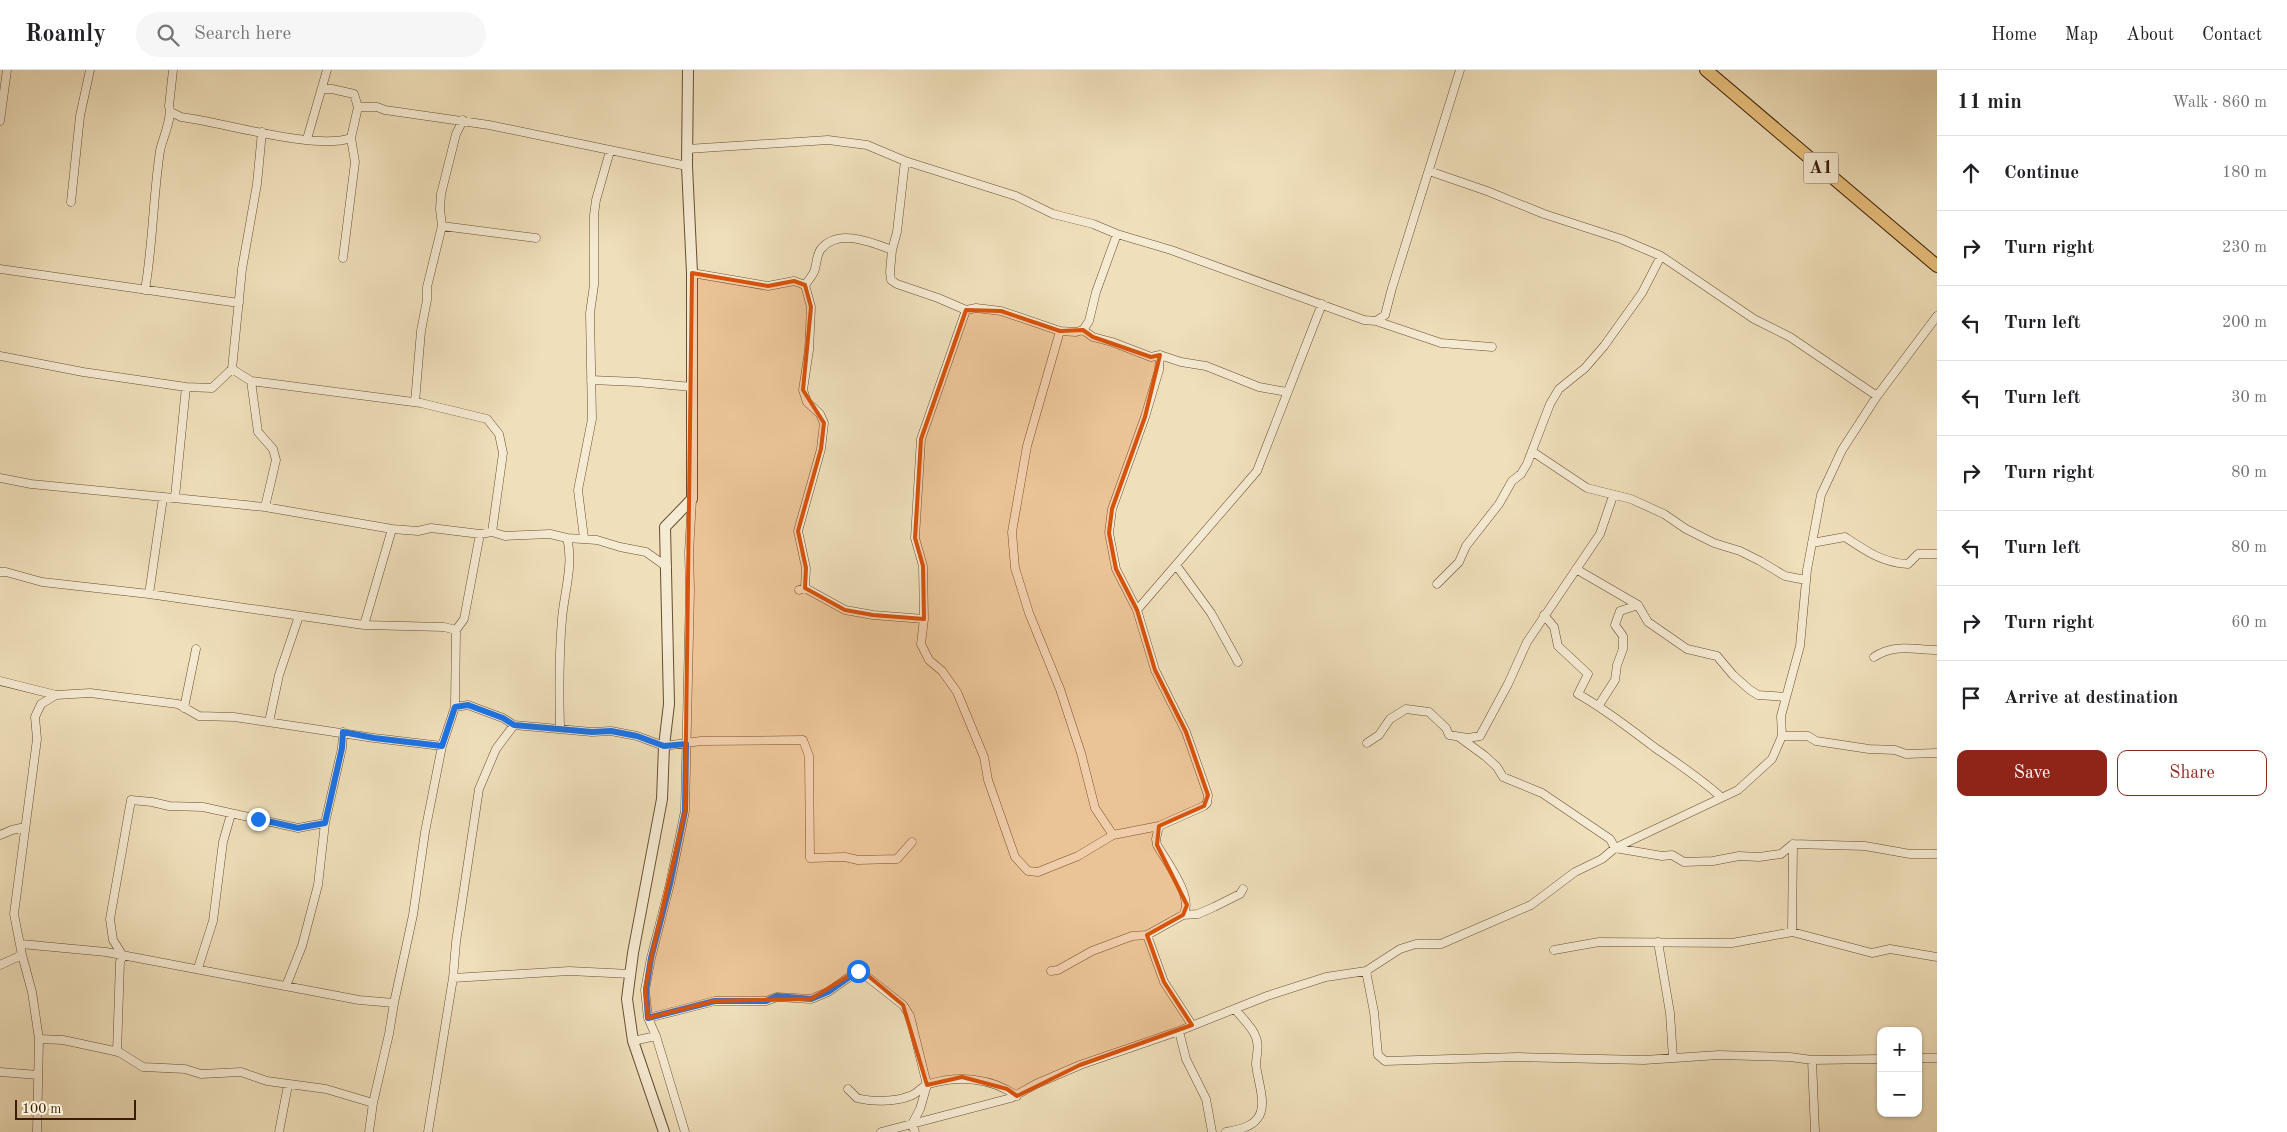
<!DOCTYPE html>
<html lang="en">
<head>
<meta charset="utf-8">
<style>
	body { margin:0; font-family:"Old Standard TT",serif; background:#f6f6f6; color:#202124 }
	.controls { position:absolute; right:15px; bottom:15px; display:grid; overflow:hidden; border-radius:10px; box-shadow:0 1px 4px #0004 }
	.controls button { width:45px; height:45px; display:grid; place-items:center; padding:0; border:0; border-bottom:1px solid #e0e0e0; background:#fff; color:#202124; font:25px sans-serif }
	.scale { position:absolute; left:15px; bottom:12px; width:121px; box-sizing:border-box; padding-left:5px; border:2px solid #3b1c07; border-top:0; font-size:14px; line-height:18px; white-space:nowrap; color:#3b1c07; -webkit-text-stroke:4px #f5ead2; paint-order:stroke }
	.stop { position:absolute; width:15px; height:15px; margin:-11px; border:4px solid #1a73e8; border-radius:50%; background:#fff }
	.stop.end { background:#1a73e8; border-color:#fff; box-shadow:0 1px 5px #0008 }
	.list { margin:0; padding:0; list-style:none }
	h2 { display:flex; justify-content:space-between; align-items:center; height:65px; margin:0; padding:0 20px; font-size:21px }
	h2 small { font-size:16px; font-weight:400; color:#757577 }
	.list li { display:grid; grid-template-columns:32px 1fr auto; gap:15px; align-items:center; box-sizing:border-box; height:75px; padding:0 20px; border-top:1px solid #e0e0e0 }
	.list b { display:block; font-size:19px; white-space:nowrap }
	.list em { font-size:16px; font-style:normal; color:#757577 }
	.actions { display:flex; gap:10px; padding:15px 20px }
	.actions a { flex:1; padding:11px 0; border:1px solid #8f2418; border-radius:10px; text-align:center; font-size:18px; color:#8f2418 }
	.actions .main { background:#8f2418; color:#fff }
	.icon { flex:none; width:28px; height:28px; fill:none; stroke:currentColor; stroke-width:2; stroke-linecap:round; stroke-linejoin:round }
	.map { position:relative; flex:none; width:1937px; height:1062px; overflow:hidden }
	header { display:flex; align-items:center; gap:30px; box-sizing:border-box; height:70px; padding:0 25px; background:#fff; border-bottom:1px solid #e0e0e0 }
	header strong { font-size:24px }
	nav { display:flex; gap:28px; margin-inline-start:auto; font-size:18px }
	.search { width:350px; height:45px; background:#f6f6f6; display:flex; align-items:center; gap:12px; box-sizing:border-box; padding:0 18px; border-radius:28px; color:#757577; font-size:19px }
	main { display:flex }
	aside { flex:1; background:#fff }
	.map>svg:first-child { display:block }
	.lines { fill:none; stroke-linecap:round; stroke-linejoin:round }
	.minor-casing { stroke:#684d34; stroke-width:9 }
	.tertiary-casing { stroke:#684d34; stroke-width:12 }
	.trunk-casing { stroke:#3b1c07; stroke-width:14 }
	.minor { stroke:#f5ead2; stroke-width:8 }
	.tertiary { stroke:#f5ead2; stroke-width:10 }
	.trunk { stroke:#e8c07d; stroke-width:12 }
	.route { stroke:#1a73e8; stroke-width:6 }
	.marked { fill:#d7530c; fill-opacity:0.2; stroke:#d7530c; stroke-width:4; stroke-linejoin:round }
	.labels { text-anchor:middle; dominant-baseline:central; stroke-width:4.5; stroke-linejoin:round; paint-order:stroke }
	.shield { fill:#f5ead2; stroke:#735a44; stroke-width:1 }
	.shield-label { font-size:18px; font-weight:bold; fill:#3b1c07 }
</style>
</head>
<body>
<header>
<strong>Roamly</strong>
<div class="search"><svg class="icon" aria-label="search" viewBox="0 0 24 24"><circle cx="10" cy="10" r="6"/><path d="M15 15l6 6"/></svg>Search here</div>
<nav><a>Home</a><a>Map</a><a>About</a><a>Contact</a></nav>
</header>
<main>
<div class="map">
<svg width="1937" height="1062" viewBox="0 0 1937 1062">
	<rect width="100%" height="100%" fill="#efdfba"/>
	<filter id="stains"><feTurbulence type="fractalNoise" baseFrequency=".004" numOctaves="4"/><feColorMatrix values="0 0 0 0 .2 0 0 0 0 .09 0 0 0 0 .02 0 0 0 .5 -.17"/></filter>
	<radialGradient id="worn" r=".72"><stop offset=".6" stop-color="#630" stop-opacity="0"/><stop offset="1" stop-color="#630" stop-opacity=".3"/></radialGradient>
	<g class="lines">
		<defs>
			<path id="minor" d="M322,19H332L354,24L358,37
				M171,42L181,47C222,52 316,81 351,68
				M0,51L7,0
				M307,69L327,0
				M687,79L828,70L867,75L905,91L1016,126L1053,144L1093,154L1117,164L1171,180L1364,250L1376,251L1441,273L1492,277
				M905,91L897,162L892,180L890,202L891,210L897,214L938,228L966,240L976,238L1001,241L1060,261L1076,262L1083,260L1089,251L1096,222L1117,164
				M1429,101L1487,121L1544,144L1621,169L1661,186L1754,249L1790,267L1877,326
				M71,132L80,46L90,0
				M442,156L536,168
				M343,188L355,92L351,68L358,37H377L385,40L489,55L687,96
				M0,199L239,233
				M692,203L768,216L794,211L805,215L811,237L809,280L803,320L807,332L820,344L824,353L821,379L798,461L806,498L805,518
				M805,215C808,211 812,206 814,202C817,195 816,185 821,179C838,158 871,172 892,180
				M145,220C153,174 153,127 160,81C162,69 173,48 169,36L173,0
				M966,240L921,369L915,468L923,496L924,549L921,574L929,590L942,601L957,622L984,687L988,710L1015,787L1028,801L1038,802L1078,786L1113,765L1095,738L1081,683L1060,619L1029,543L1015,498L1012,462L1027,376L1060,261
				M1376,251L1385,245L1392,218L1460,0
				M1083,260L1093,267L1112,272L1151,287L1160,285L1181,292L1206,296L1259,317L1287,322
				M0,286L83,302L186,317L212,318L232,299L242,199L257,114L262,62
				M232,299L251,311L421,333L487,349L499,364L503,383L492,462
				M591,310L637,312L692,317
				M251,311L258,362L273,379L276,390L265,437
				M415,332L421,261L427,230V217L442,156L440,139L441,124L456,64L463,50
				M1533,382L1587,418L1631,429L1664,444L1686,459L1714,473L1740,481L1760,491L1785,506L1806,510
				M0,408L31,414L265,437L392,459L418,461L431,458L480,464L492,462L505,466L550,464L567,468L597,470L620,477L646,482L667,497
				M175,427L186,317
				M584,468L578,420L592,349L590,243L594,215V145L596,130L610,81
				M1812,473L1845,467C1866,481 1883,493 1908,494L1918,484H1937
				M1176,495L1211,543L1238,592
				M1576,499L1638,535L1648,552L1687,579L1717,586L1733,605L1750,620L1758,625L1786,627
				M0,502H6L42,512L149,524L364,555L444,557L456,560L464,549L480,464
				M1437,514L1459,492L1466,476L1499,434L1512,411L1521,404L1527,394L1550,334L1559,319L1585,298L1604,276L1642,223L1661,186
				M799,520L805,518L845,540L873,545L924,549
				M149,524L163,428
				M1137,540L1257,401L1322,234
				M1544,545L1554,557L1558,576L1588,604L1578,624C1605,639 1629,658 1654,677C1677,693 1700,708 1721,727
				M364,555L392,459
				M1874,587C1895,573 1913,580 1937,580
				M0,611L56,625
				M1599,635L1615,610L1617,595L1623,579V566L1615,555L1620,541L1638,535
				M455,637L456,560
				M184,638L196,579
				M269,652L279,605L299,546
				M560,658C559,622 559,585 562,549C564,523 574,494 567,468
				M1782,666H1808L1816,671L1869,679L1895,680L1906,684L1937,683
				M1459,667L1485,686L1497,697L1503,707L1542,723L1610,769L1615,778L1662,786L1672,785L1684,792L1713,791L1739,786L1759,787L1773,785L1781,784L1793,774
				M1367,673L1379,665L1390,649L1406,639L1429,642L1446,658L1449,665L1468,668L1480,666L1508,614L1527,572L1600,464L1613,426
				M1159,756L1156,769L1157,775C1166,791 1195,828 1183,845
				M0,765L12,760L25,757
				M1113,765L1159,756L1204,736L1207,733L1208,725L1186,662L1155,600L1137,540L1116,499L1109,463L1112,439L1145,347L1159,300L1160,285
				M1792,862L1793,774L1865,776L1910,784H1937
				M1147,865L1164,912L1192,955
				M1658,872L1670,943L1673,988
				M21,874L106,882L359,930L394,933
				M1554,880L1599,872L1732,873L1792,862L1872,883L1890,879L1937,887
				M0,895L22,885
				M198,898L213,851L223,772L231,744
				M1051,901L1058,900L1092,881L1132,866L1147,865L1183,845L1198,844L1214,837L1240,824L1243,819
				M1366,901L1374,942L1378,985L1385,991L1518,987L1644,990L1719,985L1790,987L1812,990L1881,989
				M453,908L569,901L631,904
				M286,916L302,876L318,815L325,753L342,678L343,662
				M648,948L645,920L651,888L670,814L685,741L690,520L689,483L692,429
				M1179,961L1186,989L1206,1029L1212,1062
				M656,966L648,948L715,931H766L777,927L811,929L828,922L858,901L861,902L903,935L910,946L927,1015L920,1039L912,1054L915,1062
				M39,969L63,970L119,982L143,997L185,999L201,1004L241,1002L267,1011L326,1019L373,1033
				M633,971L656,966L685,1062
				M117,982L120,892L123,886L113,870L110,849L131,730L152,732L169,736L203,737L298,758L325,753
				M1918,988H1937
				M1812,990L1815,1062
				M0,1002L38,1005
				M848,1019L857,1028C872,1032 895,1032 910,1026C917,1024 922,1016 929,1014C959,1005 992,1008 1017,1026
				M37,1062L39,969L32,922L22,885L14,844L37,669L35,647L41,634L56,625L90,623L178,634L199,646L234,647L374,668L442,676L455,637L468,635L503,648L514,655L592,662L611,661L637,666L664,676L701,671L803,670L809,686L810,788L845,787L858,790L897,789L912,772
				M279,1062L288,1015
				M369,1062L373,1033L389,964L394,933L413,845L425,762L442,676
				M428,1062L453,908L456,872L479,719L496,679L514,655
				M881,1062L1011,1028L1036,1014L1080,995L1179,961L1267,926L1326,907L1366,901L1400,879L1416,874H1441L1531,835L1575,802L1602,789L1615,778L1738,720L1772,689L1782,666L1781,646L1800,576L1807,500L1821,425L1842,380L1877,326L1937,246
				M1226,1062C1236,1060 1250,1058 1257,1049C1269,1036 1256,1007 1256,993C1257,982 1260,974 1254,963C1250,955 1241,947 1235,939"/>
			<path id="tertiary" d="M664,1062L633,971L627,929L633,883L662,729L664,676L669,634L665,457L692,429V203L687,96L688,0"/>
			<path id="trunk" d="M1706,0L1937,196"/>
		</defs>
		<use href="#minor" class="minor-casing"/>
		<use href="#tertiary" class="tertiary-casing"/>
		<use href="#trunk" class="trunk-casing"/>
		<use href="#minor" class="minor"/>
		<use href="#tertiary" class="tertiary"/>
		<use href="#trunk" class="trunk"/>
	</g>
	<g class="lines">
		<path class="route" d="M258,749L298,758L325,753L342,678L343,662L374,668L442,676L455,637L468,635L503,648L514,655L592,662L611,661L637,666L664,676L686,674L685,741L670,814L651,888L646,920L648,948L715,931H766L777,926L811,929L828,922L858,901"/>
	</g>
	<path class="marked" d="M692,203L768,216L794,211L805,215L811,237L803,320L824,353L821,379L798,461L806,498L805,518L845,540L873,545L924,549L923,496L915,468L921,369L966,240L1001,241L1060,261L1083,260L1093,267L1151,287L1160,285L1145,347L1112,439L1109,463L1116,499L1137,540L1155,600L1186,662L1208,725L1204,736L1159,756L1157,775L1187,835L1183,845L1147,865L1164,912L1192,955L1080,995L1017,1026L1007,1019L962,1007L927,1015L903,935L860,899L811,929L715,931L648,948L645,920L651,888L685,741Z"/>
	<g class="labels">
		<rect class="shield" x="1803.5" y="82.5" width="35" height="31" rx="4"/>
		<g class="shield-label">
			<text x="1821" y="98">A1</text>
		</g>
	</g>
	<rect width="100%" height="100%" filter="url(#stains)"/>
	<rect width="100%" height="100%" fill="url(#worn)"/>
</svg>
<div class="controls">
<button>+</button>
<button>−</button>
</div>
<div class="scale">100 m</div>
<div class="stop" style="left:858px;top:901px"></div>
<div class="stop end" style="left:258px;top:749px"></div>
</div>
<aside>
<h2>11 min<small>Walk · 860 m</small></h2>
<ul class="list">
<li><svg class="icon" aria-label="ahead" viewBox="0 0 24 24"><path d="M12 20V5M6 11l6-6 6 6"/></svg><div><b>Continue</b></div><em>180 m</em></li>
<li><svg class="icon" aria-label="right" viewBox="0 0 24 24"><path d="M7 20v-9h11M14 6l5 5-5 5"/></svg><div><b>Turn right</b></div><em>230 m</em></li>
<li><svg class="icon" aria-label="left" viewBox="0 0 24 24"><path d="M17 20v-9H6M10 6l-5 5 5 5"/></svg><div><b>Turn left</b></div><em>200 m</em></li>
<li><svg class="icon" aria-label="left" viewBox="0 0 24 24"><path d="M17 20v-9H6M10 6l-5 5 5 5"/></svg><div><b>Turn left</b></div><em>30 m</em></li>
<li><svg class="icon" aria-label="right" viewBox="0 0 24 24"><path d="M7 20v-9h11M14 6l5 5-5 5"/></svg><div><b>Turn right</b></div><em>80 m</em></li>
<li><svg class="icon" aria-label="left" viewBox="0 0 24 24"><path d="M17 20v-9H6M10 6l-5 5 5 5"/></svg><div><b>Turn left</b></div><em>80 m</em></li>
<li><svg class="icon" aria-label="right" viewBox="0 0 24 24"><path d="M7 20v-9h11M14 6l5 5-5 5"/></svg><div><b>Turn right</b></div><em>60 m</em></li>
<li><svg class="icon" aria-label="arrive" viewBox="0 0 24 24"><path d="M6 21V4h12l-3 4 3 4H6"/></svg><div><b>Arrive at destination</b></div></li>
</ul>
<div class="actions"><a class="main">Save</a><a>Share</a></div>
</aside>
</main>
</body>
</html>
